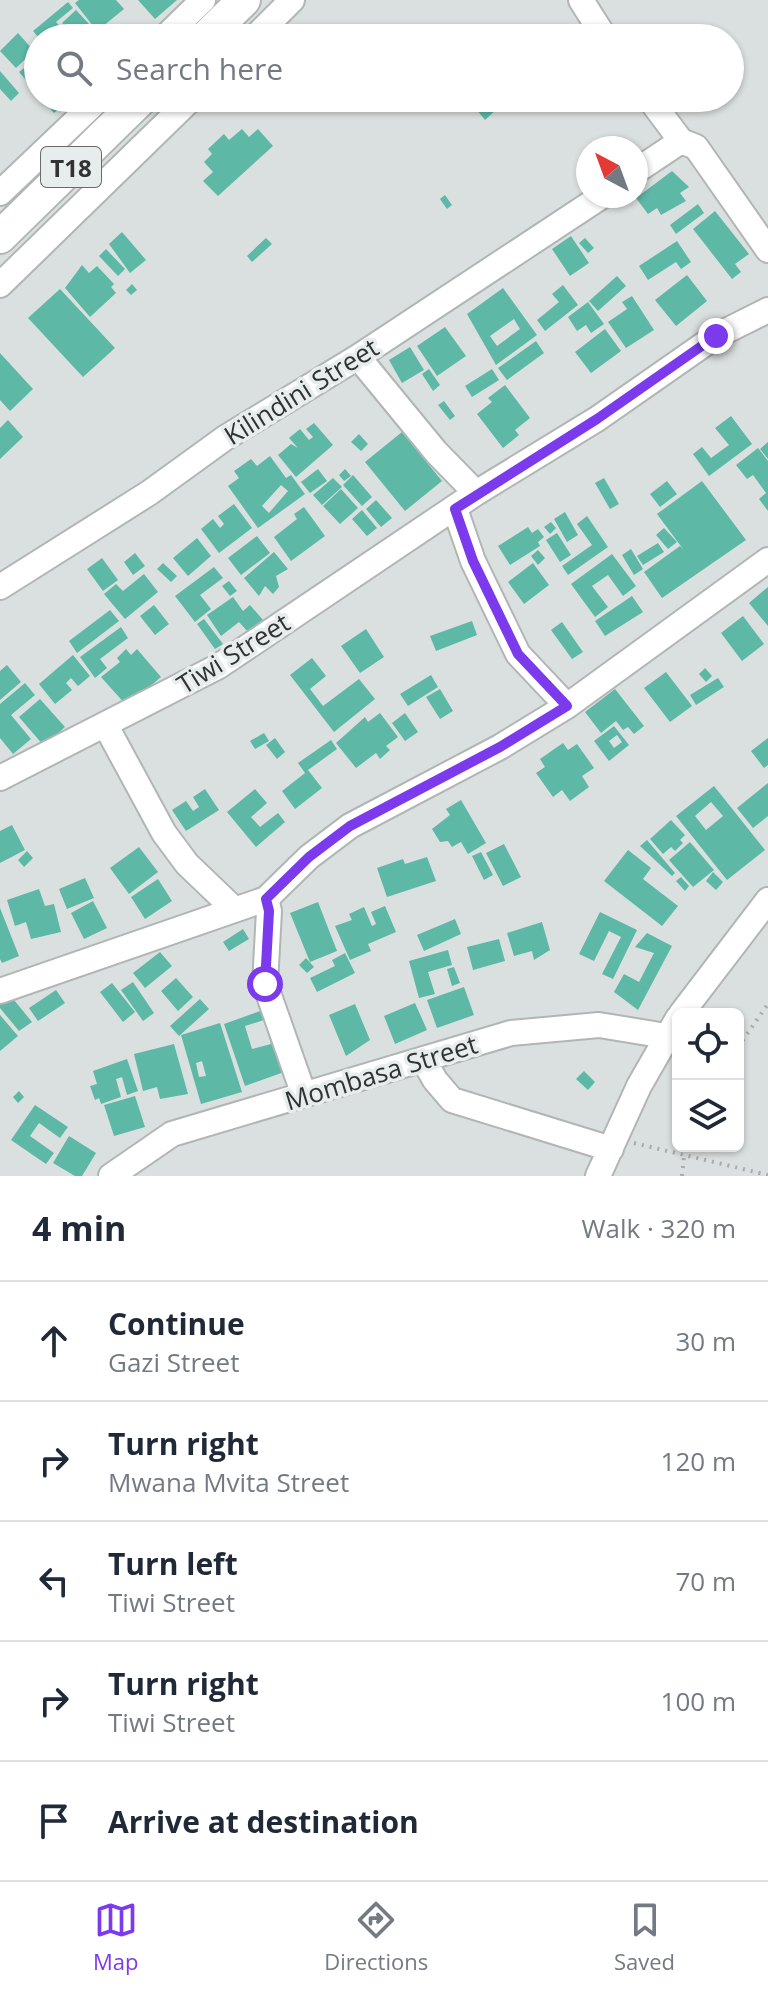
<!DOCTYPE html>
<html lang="en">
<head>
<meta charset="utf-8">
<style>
	body { margin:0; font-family:"Open Sans",sans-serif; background:#f2f2f3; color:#1f2937 }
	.controls { position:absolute; right:24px; bottom:24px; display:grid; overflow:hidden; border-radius:12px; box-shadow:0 2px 6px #0004 }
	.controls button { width:72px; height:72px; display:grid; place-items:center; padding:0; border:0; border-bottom:2px solid #e0e1e3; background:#fff; color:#1f2937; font:40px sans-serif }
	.compass { position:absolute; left:576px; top:136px; width:72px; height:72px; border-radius:50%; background:#fff; box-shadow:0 2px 6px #0004; rotate:319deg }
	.stop { position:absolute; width:24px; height:24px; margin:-18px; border:6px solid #7c3aed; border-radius:50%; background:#fff }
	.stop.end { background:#7c3aed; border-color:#fff; box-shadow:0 2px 8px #0008 }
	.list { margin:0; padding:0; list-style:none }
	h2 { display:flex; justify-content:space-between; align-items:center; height:104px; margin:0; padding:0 32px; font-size:34px }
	h2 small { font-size:26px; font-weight:400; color:#747a83 }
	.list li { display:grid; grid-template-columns:52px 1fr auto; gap:24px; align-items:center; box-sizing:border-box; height:120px; padding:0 32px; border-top:2px solid #e0e1e3 }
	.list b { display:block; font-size:30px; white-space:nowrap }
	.list p { margin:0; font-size:26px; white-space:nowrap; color:#747a83 }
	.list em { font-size:26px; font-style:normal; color:#747a83 }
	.icon { flex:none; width:44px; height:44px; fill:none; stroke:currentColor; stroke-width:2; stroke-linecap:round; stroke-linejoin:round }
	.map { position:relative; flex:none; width:768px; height:1176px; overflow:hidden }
	.search { position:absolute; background:#fff; box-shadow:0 2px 6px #0004; left:24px; right:24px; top:24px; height:88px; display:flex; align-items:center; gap:20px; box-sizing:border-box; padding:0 28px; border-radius:44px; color:#747a83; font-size:30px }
	.sheet { height:704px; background:#fff }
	nav { display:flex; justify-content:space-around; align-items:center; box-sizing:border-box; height:112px; border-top:2px solid #e0e1e3; background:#fff; font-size:22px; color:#747a83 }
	nav a { display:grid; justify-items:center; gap:4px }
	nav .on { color:#7c3aed }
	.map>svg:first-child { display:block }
	.building { fill:#5db8a6; fill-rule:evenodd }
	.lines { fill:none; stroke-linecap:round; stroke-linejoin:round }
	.minor-casing { stroke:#b1b6b5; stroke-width:28 }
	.major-casing { stroke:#b1b6b5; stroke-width:36 }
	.path { stroke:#a7acab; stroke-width:4; stroke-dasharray:2 6; stroke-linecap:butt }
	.minor { stroke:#fff; stroke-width:24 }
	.major { stroke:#fff; stroke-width:32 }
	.route { stroke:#7c3aed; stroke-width:10 }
	.labels { text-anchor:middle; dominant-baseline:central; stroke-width:7; stroke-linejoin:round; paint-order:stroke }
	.shield { fill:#e7edec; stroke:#686b6a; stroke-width:2 }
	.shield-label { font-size:24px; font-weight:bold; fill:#313333 }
	.street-label { font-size:26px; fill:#313333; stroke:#e7edec }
</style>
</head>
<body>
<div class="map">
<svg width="768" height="1176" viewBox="0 0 768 1176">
	<rect width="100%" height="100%" fill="#dae0df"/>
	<path class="building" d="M79,0H116L124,9L97,31L75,3Z
		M138,0H177L155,19Z
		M68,2L73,8L56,22L70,38H39L33,31Z
		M76,10L90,25L77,37L62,23Z
		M18,33L34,51L16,68L0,51Z
		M32,62L35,65L38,63V94L19,72Z
		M0,71L19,93L11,101L0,89Z
		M41,98H66L69,101L54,113Z
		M479,98H509L485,120L472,104Z
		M242,129L249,137L258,129L273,146L218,196L203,181L213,172L204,162L212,154L208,149L224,134L229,140Z
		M672,171L689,187L680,193L686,201L661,215L657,208L648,214L636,198Z
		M445,195L452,205L447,209L440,199Z
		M698,204L704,213L676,234L670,225Z
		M715,211L749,254L735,264L741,272L732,279L693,229Z
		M122,232L146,260L130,273L109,244Z
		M571,236L589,263L570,276L552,249Z
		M266,238L272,244L252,262L247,256Z
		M585,238L594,248L588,253L579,243Z
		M677,241L691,262L681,269L676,262L648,280L639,266Z
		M106,249L125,269L118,276L99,256Z
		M82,265L89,273L97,266L114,284L111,287L116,293L90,317L65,288Z
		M687,275L707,301L676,326L655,300Z
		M617,276L626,286L598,311L589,301Z
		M132,284L137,290L131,295L126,290Z
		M563,285L578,305L545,331L537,320L559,302L552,294Z
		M503,288L537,335L496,365L467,314ZM514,319L520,329L497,346L490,336Z
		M60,289L115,348L83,377L28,318Z
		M632,296L654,330L626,348L608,322L627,309L622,302Z
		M588,302L604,324L591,333L586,325L577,331L568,317Z
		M445,327L466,356L437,376L417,346Z
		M605,329L621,351L591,373L575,352Z
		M536,341L544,353L507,380L498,368Z
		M410,347L424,370L402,383L389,360Z
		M0,353L33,389L10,411L0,400Z
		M429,369L440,385L433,391L422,374Z
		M492,369L499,380L472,397L465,386Z
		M505,385L530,418L515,430L519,435L503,448L477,414L492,402L488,398Z
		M444,401L455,416L450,420L438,405Z
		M731,416L752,444L709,476L693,454L702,447L711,458L729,445L715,428Z
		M8,420L23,437L0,459V428Z
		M314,423L333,445L296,477L278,455L291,444L298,448L289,438L300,429L309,440L313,437L306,429Z
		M402,432L442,481L405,511L365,462Z
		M359,434L368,444L361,451L351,442Z
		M768,442V459L760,449Z
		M758,448L768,461V511L759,499L766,493L753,475L747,479L736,465Z
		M270,456L286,478L291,475L305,494L258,528L228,486L239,478L234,471L251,459L257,466ZM281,485L288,491L269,513L262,506Z
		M318,469L327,481L310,493L301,482Z
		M345,469L351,476L344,481L339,475Z
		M353,475L372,497L362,506L343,485Z
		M333,478L342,487L322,505L313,495Z
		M604,478L619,504L610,509L595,483Z
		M667,481L677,494L660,507L650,494Z
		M702,481L746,540L662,598L644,572L680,546L683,549L657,514Z
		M341,489L358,508L340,524L323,506Z
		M376,500L392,518L381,527L366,509Z
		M234,504L252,528L219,553L201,529L213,519L220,528L224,524L218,516Z
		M304,507L325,536L291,561L274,537L297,519L294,514Z
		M362,510L377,528L367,536L352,519Z
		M565,512L578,535L567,542L554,519Z
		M587,516L608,547L568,575L562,566L592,545L577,524Z
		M551,522L556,528L550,534L544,527Z
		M528,527L532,533L538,529L544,537L538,542L540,546L510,565L498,546Z
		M664,528L677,542L668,549L656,535Z
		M557,533L571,555L560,562L546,540Z
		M257,536L270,553L241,575L228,558Z
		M197,538L211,556L188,576L173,558Z
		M658,543L664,552L643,565L637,556Z
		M631,549L643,569L634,575L622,555Z
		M538,550L545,558L538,565L531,556Z
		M274,552L288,569L276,576L279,587L273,594L265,586L259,596L244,578Z
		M135,553L145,566L133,575L124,562Z
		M612,554L636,586L623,596L608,575L592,586L608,607L595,617L571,584Z
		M102,558L118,580L103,591L87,569Z
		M163,563L177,576L171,582L157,569Z
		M533,563L549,585L524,604L508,582Z
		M214,567L223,578L200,595L211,609L195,622L175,596Z
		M144,574L158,592L125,619L104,594L116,584L123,591Z
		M229,581L237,591L230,596L222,586Z
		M768,587V626L749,603Z
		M632,596L643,612L605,636L595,621Z
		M233,597L243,611L250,605L263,620L248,632L239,622L221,636L207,615Z
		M154,605L169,624L155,635L140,616Z
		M110,610L119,621L77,653L69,641Z
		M743,616L764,644L742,661L721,633Z
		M204,619L223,644L215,649L197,624Z
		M472,621L477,635L436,651L430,636Z
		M562,622L583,652L572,659L551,630Z
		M121,627L128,638L100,659L107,668L95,678L80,657Z
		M366,629L384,657L360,673L341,646Z
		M126,649L131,655L137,649L161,677L127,706L101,677L120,662L117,658Z
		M73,655L90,676L78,686L71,678L66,683L72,690L55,704L39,684Z
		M312,658L326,676L310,689L323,706L359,679L375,699L334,732L290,675Z
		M7,665L21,682L0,700V671Z
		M705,668L712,676L706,682L699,674Z
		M666,672L692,706L670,722L644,688Z
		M431,675L438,687L408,706L400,694Z
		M718,678L724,687L696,705L690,695Z
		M25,683L35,695L11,715L31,739L13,754L0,738V704Z
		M440,689L453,711L440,719L426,697Z
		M615,689L644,726L634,734L628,727L623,730L616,721L601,733L585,712Z
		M40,699L65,727L44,746L19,717Z
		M380,713L398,737L386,746L390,750L380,759L376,753L356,768L336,743L365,717L368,722Z
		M405,713L418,732L405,741L392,723Z
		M614,726L629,745L609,761L594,741ZM617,735L622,742L614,748L609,741Z
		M264,733L269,741L255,749L250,741Z
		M275,738L285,752L277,759L266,745Z
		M768,738V765L764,768L751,751Z
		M331,740L337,749L308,770L322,788L295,809L282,791L305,773L298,763Z
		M563,743L568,750L577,744L594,768L582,776L589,787L570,801L562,790L553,797L536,773L545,767L540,759Z
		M768,783V816L753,828L737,808Z
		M714,786L765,850L727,880L676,816ZM711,802L723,816L706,830L695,816Z
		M205,789L219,810L186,831L172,810L186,801L193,811L199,807L193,797Z
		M255,789L267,803L251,817L260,827L278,813L285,822L256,847L227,812Z
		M461,800L486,843L468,854L461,842L452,847L448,841L440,842L432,829L450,815L446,809Z
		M671,820L685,835L680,840L683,843L675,851L671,847L663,854L650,839Z
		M12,825L25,850L0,863V831Z
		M647,840L675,873L672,876L640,846Z
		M690,842L714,870L693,887L669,860Z
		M504,844L521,877L503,886L486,853Z
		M139,847L158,872L129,894L110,868Z
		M628,850L651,868L643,879L678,906L662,926L604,881Z
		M27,851L33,858L24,867L18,860Z
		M481,852L493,875L484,880L472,856Z
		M427,857L436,881L387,897L377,868L403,859L405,864Z
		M713,872L723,882L716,890L706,881Z
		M681,877L689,886L685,891L676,881Z
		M85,878L94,898L67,909L59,889Z
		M158,879L172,901L145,919L131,897Z
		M39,889L45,906L54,904L61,932L31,939L26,922L15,926L7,900Z
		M93,901L107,928L84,939L71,913Z
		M318,902L337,951L310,962L290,913Z
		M385,906L396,932L368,944L371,951L350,960L335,926L352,920L349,914L364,907L372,926L376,924L371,912Z
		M0,908L19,956L2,963L0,959Z
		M600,912L637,930L613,979L602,974L621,937L609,931L594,961L579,954Z
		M455,919L461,934L424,951L417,935Z
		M542,922L550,950L534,960L532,951L514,956L507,933Z
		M243,929L249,939L229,951L223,942Z
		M647,933L672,946L638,1010L614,992L624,974L639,982L654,953L635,947Z
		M499,939L505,961L473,970L467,947Z
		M448,950L452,965L428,972L435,994L419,998L409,961Z
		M160,952L172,966L145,988L133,973Z
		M345,953L355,973L317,992L310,978L335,966L332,960Z
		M306,958L314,967L307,973L299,965Z
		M454,967L460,983L452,986L447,969Z
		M176,978L193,997L178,1011L161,991Z
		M133,982L154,1013L143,1021L121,990Z
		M112,983L135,1012L123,1022L100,992Z
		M464,987L474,1015L437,1028L427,1000Z
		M56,990L65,1003L38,1021L29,1008Z
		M10,995L32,1022L19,1031L0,1008V1003Z
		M200,999L209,1009L179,1036L170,1026Z
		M415,1003L427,1030L395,1044L384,1016Z
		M355,1004L370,1040L346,1056L329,1015Z
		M266,1009L287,1071L245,1086L224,1024ZM264,1020L271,1044L252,1049L245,1026Z
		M0,1015L18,1036L0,1051Z
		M220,1023L242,1092L201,1104L181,1035ZM202,1061L206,1076L199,1077L196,1063Z
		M174,1044L188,1094L160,1099L157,1087L143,1091L134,1054Z
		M127,1059L138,1091L127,1095L122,1077L116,1079L121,1097L101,1104L99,1098L95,1100L90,1086L97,1084L93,1071Z
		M584,1071L595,1082L588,1090L576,1079Z
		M19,1091L24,1097L18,1103L13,1097Z
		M135,1096L145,1127L114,1136L104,1105Z
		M35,1105L68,1127L60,1138L39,1123L30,1136L54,1153L46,1164L11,1140Z
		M69,1136L96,1153L82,1176H75L53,1163Z"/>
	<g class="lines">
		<defs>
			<path id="minor" d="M581,0L605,38
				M164,38L203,0
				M254,38L292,0
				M649,98L681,141
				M636,171L681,141L696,147L768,250
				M0,193L100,98
				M0,285L192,98
				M358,357L436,452L476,493
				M455,509L473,561L518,654L567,706
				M0,587L149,493L225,438L358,357L602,196
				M106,726L164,833L187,864L234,909
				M0,778L219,666L476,493L597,419L716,336L768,310
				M266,899L269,911L265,984L304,1095
				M0,991L266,899L309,857L350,826L500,747L567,706L768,560
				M681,1014L768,900
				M423,1059L435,1080L452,1100L611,1149
				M111,1176L172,1134L511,1033L599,1025L666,1036
				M598,1176L639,1086L678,1018"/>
			<path id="major" d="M205,38L244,0
				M0,237L142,98"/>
		</defs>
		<use href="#minor" class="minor-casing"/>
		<use href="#major" class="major-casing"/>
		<path class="path" d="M738,1047L768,1004
			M634,1143L768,1175
			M682,1176L685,1146"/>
		<use href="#minor" class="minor"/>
		<use href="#major" class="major"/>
	</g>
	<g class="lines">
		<path class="route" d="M265,984L269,911L266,899L309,857L350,826L500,747L567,706L518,654L473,561L455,509L597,419L716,336"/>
	</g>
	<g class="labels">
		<rect class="shield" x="41" y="147" width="60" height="40" rx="6"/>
		<g class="shield-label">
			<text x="71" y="167">T18</text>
		</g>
		<g class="street-label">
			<text transform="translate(301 391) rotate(-32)">Kilindini Street</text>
			<text transform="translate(233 653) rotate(-32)">Tiwi Street</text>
			<text transform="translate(381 1072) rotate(-17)">Mombasa Street</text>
		</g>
	</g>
</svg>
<div class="controls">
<button><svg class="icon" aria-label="locate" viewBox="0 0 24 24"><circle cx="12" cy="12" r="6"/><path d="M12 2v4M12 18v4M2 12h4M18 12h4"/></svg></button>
<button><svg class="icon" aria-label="layers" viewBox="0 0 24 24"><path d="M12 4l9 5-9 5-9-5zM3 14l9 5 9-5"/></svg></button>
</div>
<svg class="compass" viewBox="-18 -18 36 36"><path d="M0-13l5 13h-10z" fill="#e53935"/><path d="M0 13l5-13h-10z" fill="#747a83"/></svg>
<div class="stop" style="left:265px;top:984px"></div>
<div class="stop end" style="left:716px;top:336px"></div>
<div class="search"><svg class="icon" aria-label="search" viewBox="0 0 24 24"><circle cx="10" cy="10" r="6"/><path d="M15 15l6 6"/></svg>Search here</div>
</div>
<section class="sheet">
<h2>4 min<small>Walk · 320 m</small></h2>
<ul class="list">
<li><svg class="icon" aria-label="ahead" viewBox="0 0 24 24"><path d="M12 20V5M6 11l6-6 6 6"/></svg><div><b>Continue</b><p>Gazi Street</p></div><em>30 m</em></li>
<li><svg class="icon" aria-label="right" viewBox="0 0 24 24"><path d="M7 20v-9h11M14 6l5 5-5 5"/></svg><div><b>Turn right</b><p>Mwana Mvita Street</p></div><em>120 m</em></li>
<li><svg class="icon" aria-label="left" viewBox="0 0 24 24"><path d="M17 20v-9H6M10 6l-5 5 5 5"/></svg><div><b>Turn left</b><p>Tiwi Street</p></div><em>70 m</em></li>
<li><svg class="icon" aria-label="right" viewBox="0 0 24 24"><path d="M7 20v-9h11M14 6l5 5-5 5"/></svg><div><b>Turn right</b><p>Tiwi Street</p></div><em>100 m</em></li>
<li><svg class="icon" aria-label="arrive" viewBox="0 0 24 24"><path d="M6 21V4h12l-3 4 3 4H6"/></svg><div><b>Arrive at destination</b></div></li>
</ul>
</section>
<nav>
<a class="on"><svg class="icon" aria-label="map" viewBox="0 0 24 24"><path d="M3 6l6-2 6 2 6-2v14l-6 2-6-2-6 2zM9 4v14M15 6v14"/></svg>Map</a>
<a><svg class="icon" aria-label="directions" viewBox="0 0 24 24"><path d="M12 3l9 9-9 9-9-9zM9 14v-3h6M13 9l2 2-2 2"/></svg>Directions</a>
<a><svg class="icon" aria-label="saved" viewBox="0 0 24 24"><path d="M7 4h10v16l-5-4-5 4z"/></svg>Saved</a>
</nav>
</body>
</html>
